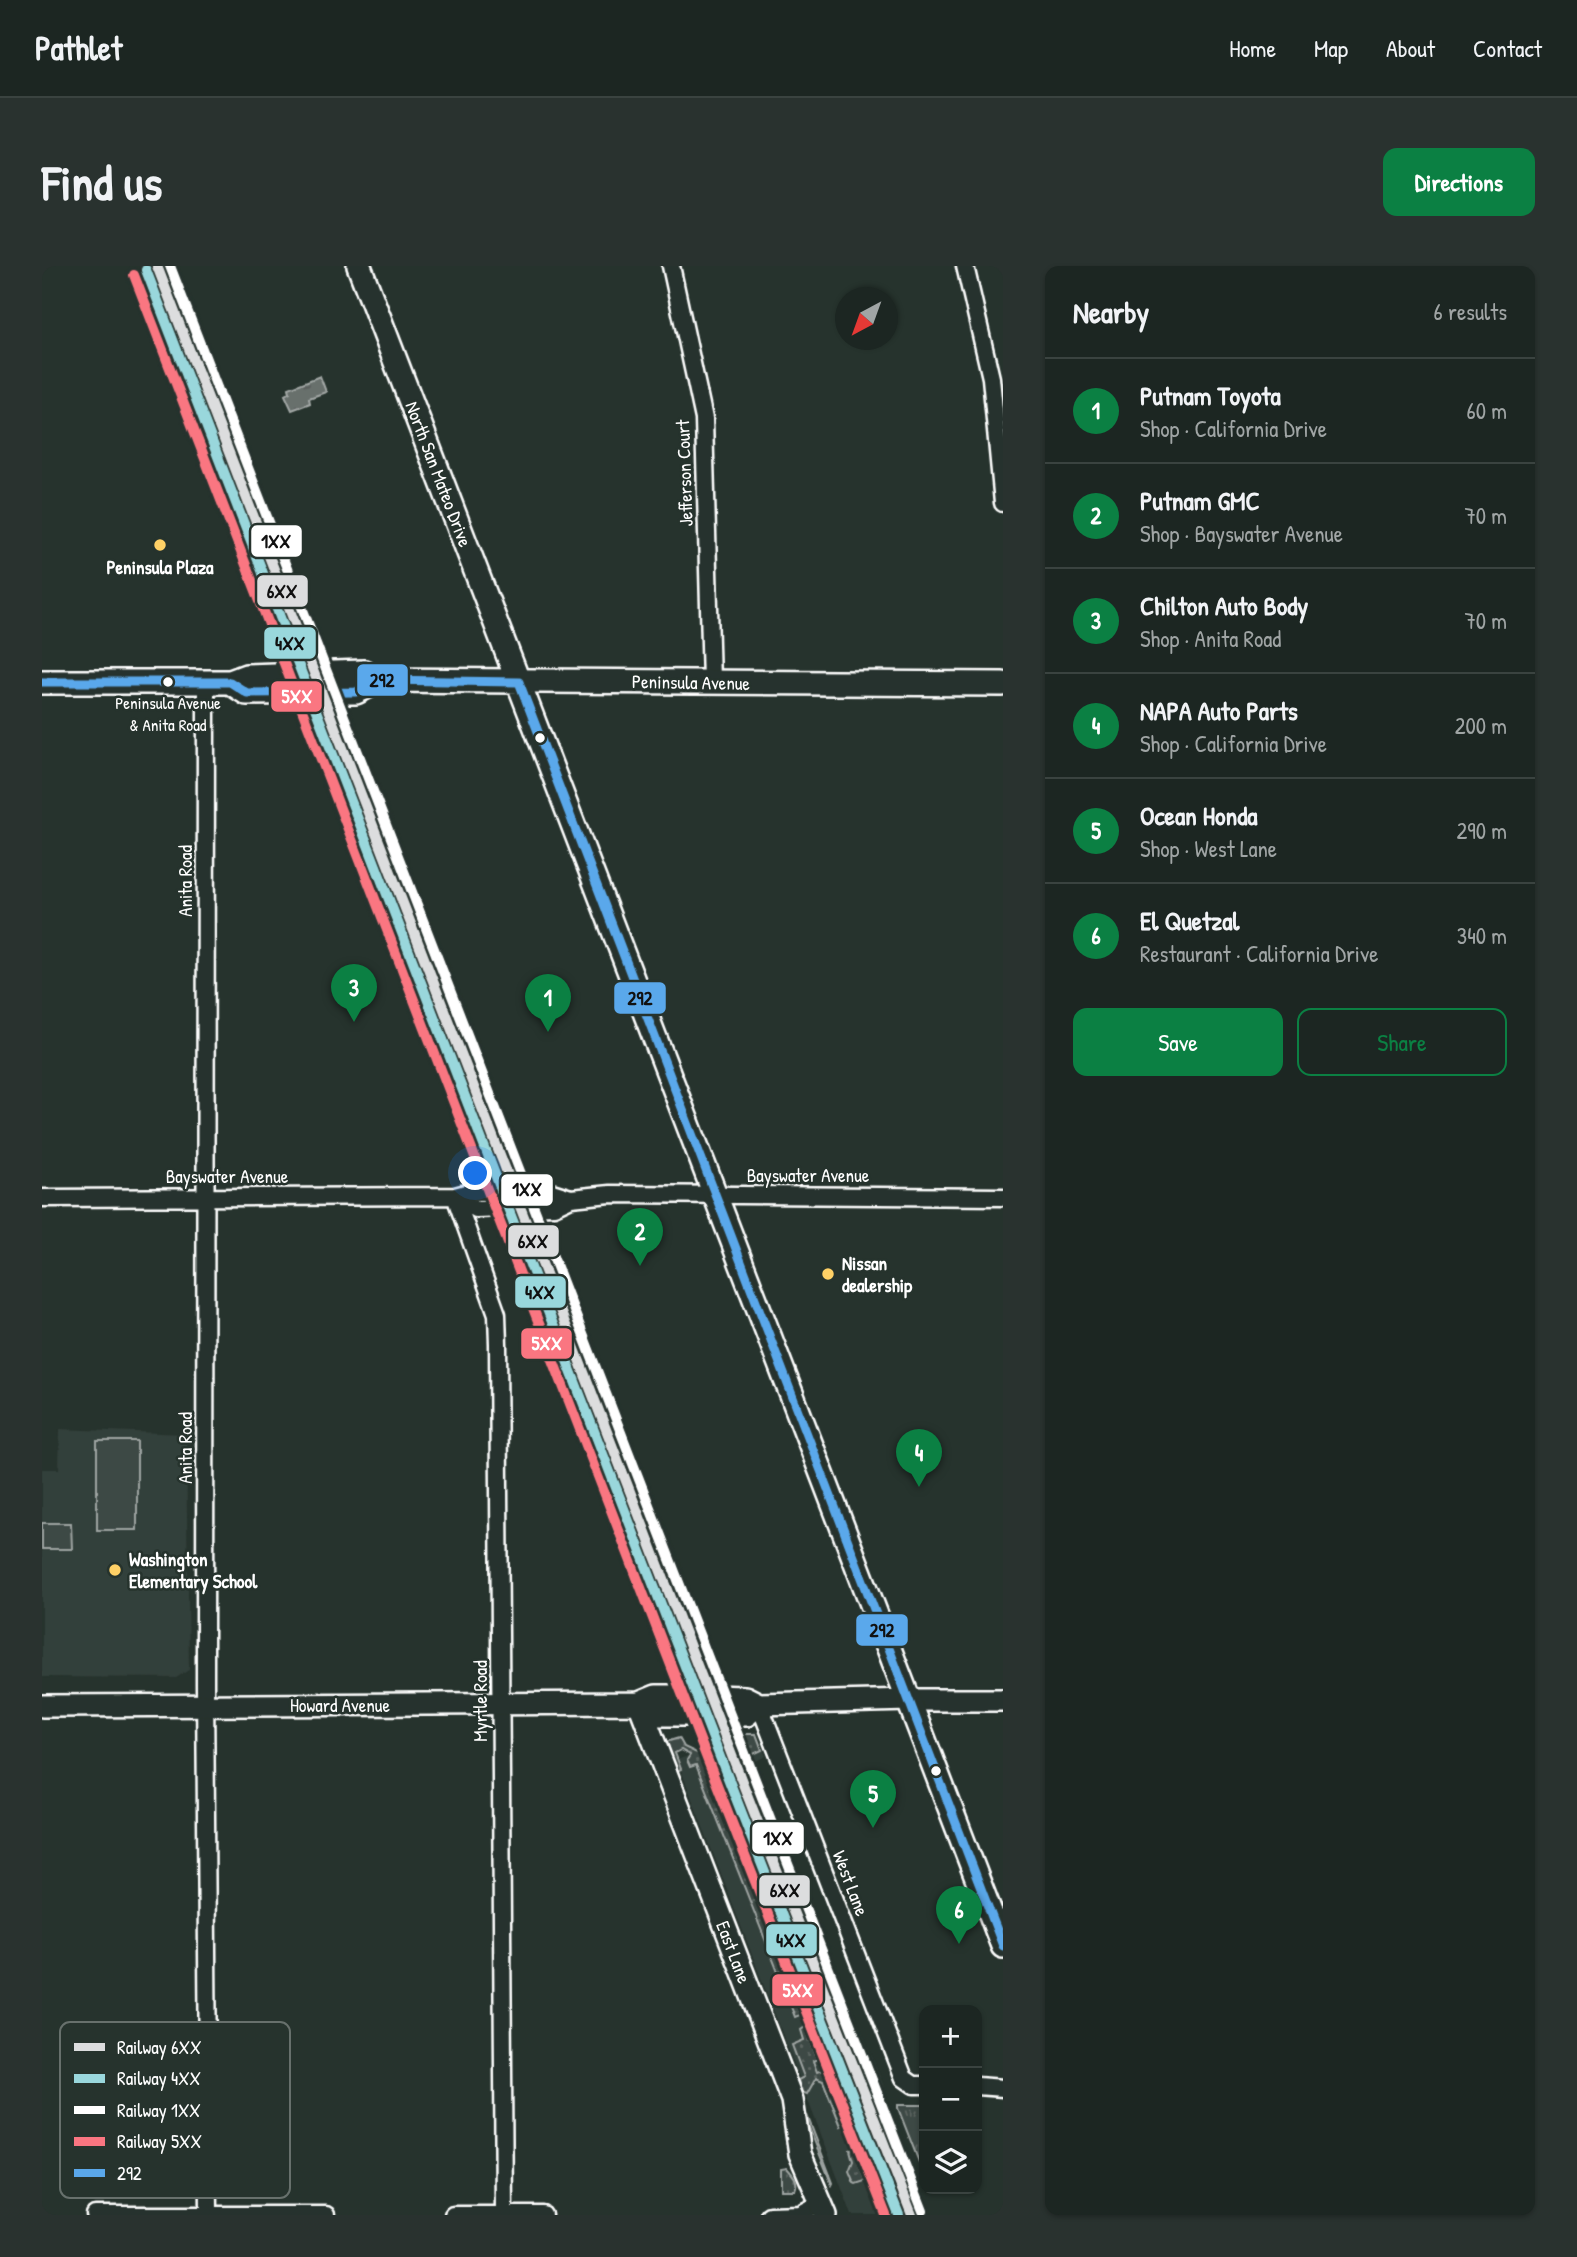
<!DOCTYPE html>
<html lang="en">
<head>
<meta charset="utf-8">
<style>
	body { margin:0; font-family:"Patrick Hand",sans-serif; background:#29322f; color:#f1f3f6 }
	.controls { position:absolute; right:21px; bottom:21px; display:grid; overflow:hidden; border-radius:14px; box-shadow:0 2px 5px #0004 }
	.controls button { width:63px; height:63px; display:grid; place-items:center; padding:0; border:0; border-bottom:2px solid #3a4340; background:#1c2622; color:#f1f3f6; font:35px sans-serif }
	.compass { position:absolute; left:793px; top:21px; width:63px; height:63px; border-radius:50%; background:#1c2622; box-shadow:0 2px 5px #0004; rotate:221deg }
	.you { position:absolute; left:434px; top:908px; width:24px; height:24px; margin:-18px; border:5px solid #fff; border-radius:50%; background:#1a73e8; box-shadow:0 0 0 10px #1a73e833 }
	.badge { display:grid; place-items:center; width:46px; height:46px; border-radius:50%; background:#0b8043; color:#fff; font-size:23px; font-weight:700 }
	.pin { position:absolute; translate:-50% -58px; filter:drop-shadow(0 2px 4px #0008) }
	.pin::after { content:''; position:absolute; top:37px; width:24px; height:21px; background:inherit; clip-path:polygon(0 0,100% 0,50% 100%) }
	.list { margin:0; padding:0; list-style:none }
	h2 { display:flex; justify-content:space-between; align-items:center; height:91px; margin:0; padding:0 28px; font-size:30px }
	h2 small { font-size:23px; font-weight:400; color:#a0a5a5 }
	.list li { display:grid; grid-template-columns:46px 1fr auto; gap:21px; align-items:center; box-sizing:border-box; height:105px; padding:0 28px; border-top:2px solid #3a4340 }
	.list b { display:block; font-size:26px; white-space:nowrap }
	.list p { margin:0; font-size:23px; white-space:nowrap; color:#a0a5a5 }
	.list em { font-size:23px; font-style:normal; color:#a0a5a5 }
	.actions { display:flex; gap:14px; padding:21px 28px }
	.actions a { flex:1; padding:16px 0; border:2px solid #0b8043; border-radius:14px; text-align:center; font-size:24px; color:#0b8043 }
	.actions .main { background:#0b8043; color:#fff }
	.icon { flex:none; width:38px; height:38px; fill:none; stroke:currentColor; stroke-width:2; stroke-linecap:round; stroke-linejoin:round }
	.map { position:relative; flex:none; width:961px; height:1949px; overflow:hidden; border-radius:14px }
	header { display:flex; align-items:center; gap:42px; box-sizing:border-box; height:98px; padding:0 35px; background:#1c2622; border-bottom:2px solid #3a4340 }
	header strong { font-size:33px }
	nav { display:flex; gap:38px; margin-inline-start:auto; font-size:24px }
	.intro { display:flex; align-items:center; justify-content:space-between; box-sizing:border-box; height:168px; padding:0 42px }
	h1 { margin:0; font-size:49px }
	.button { padding:18px 32px; border-radius:14px; background:#0b8043; color:#fff; font-size:24px; font-weight:700 }
	main { display:flex; gap:42px; padding:0 42px }
	aside { flex:1; background:#1c2622; border-radius:14px; box-shadow:0 2px 5px #0004 }
	.map>svg:first-child { display:block }
	.built { fill:#333f3a }
	.grass { fill:#3e4944; stroke:#9ea4a2; stroke-width:2 }
	.park { fill:url(#park-tufts); stroke:#9ea4a2; stroke-width:2 }
	.garden { fill:url(#garden-dots); stroke:#9ea4a2; stroke-width:2 }
	.water { fill:url(#water-ripples); stroke:#a4a9a7; stroke-width:2 }
	.lines { fill:none; stroke-linecap:round; stroke-linejoin:round }
	.minor-casing { stroke:#fff; stroke-width:21 }
	.tertiary-casing { stroke:#fff; stroke-width:26 }
	.secondary-casing { stroke:#fff; stroke-width:28 }
	.minor { stroke:#26332d; stroke-width:16 }
	.tertiary { stroke:#26332d; stroke-width:21 }
	.secondary { stroke:#26332d; stroke-width:23 }
	.bus-1-casing { stroke:#26332d; stroke-width:14 }
	.bus-1 { stroke:#5aa8eb; stroke-width:9 }
	.rail-1-casing { stroke:#26332d; stroke-width:16 }
	.rail-2-casing { stroke:#26332d; stroke-width:16 }
	.rail-3-casing { stroke:#26332d; stroke-width:16 }
	.rail-4-casing { stroke:#26332d; stroke-width:16 }
	.rail-1 { stroke:#dcddde; stroke-width:10 }
	.rail-2 { stroke:#99d7dc; stroke-width:10 }
	.rail-3 { stroke:#fff; stroke-width:10 }
	.rail-4 { stroke:#fa7681; stroke-width:10 }
	.poi-dot { fill:#ffd166; stroke:#26332d; stroke-width:2.5 }
	.bus-dot { fill:#fff; stroke:#26332d; stroke-width:2.5 }
	.labels { text-anchor:middle; dominant-baseline:central; stroke-width:5; stroke-linejoin:round; paint-order:stroke }
	.bus-label { font-size:17px; fill:#fff; stroke:#26332d }
	.street-label { font-size:19px; fill:#fff; stroke:#26332d }
	.poi-label { font-size:19px; font-weight:bold; fill:#fff; stroke:#26332d; text-anchor:start }
	.key { fill:#26332d; stroke:#67706c; stroke-width:2 }
	.key-label { font-size:19px; fill:#fff }
	.line-badge { stroke:#26332d; stroke-width:2.5 }
	.badge-label { font-size:19px; text-anchor:middle; font-weight:bold; fill:#fff }
	.pale-badge-label { font-size:19px; text-anchor:middle; font-weight:bold; fill:#111 }
</style>
</head>
<body>
<header>
<strong>Pathlet</strong>
<nav><a>Home</a><a>Map</a><a>About</a><a>Contact</a></nav>
</header>
<div class="intro"><h1>Find us</h1><a class="button">Directions</a></div>
<main>
<div class="map">
<svg width="961" height="1949" viewBox="0 0 961 1949">
	<defs>
		<pattern id="park-tufts" width="24" height="20" patternUnits="userSpaceOnUse" patternTransform="scale(1.75)"><rect width="24" height="20" fill="#3e4944"/><path d="M3 7l-1-3M5 7V3M7 7l1-3M15 17l-1-3M17 17v-4M19 17l1-3" fill="none" stroke="#5b6460"/></pattern>
		<pattern id="garden-dots" width="8" height="8" patternUnits="userSpaceOnUse" patternTransform="scale(1.75)"><rect width="8" height="8" fill="#3e4944"/><path d="M2 2h.1M6 6h.1" fill="none" stroke="#5b6460" stroke-width="1.8" stroke-linecap="round"/></pattern>
		<pattern id="water-ripples" width="26" height="14" patternUnits="userSpaceOnUse" patternTransform="scale(1.75)"><rect width="26" height="14" fill="#67706c"/><path d="M2 4q2-2 4 0t4 0M15 11q2-2 4 0t4 0" fill="none" stroke="#575a59"/></pattern>
	</defs>
	<rect width="100%" height="100%" fill="#26332d"/>
	<filter id="ink" filterUnits="userSpaceOnUse"><feTurbulence type="fractalNoise" baseFrequency=".0143" numOctaves="2"/><feDisplacementMap in="SourceGraphic" scale="14" xChannelSelector="R" yChannelSelector="G"/><feConvolveMatrix kernelMatrix="1 2 1 2 8 2 1 2 1" color-interpolation-filters="sRGB"/></filter>
	<g filter="url(#ink)">
		<path class="built" d="M18,1163L144,1168L147,1404L134,1412L0,1411V1203H17Z
			M714,1465L724,1490L712,1496L840,1816L883,1949H810L635,1494Z"/>
		<path class="grass" d="M55,1175H95V1264H55Z
			M0,1257H29L30,1283H0Z"/>
		<path class="park" d="M856,1839H882V1909L856,1842Z"/>
		<path class="garden" d="M693,1468H714L720,1484L703,1492Z
			M637,1472L642,1481L657,1488L741,1704L736,1706L654,1499L648,1501L645,1494L648,1489L639,1484L633,1487L639,1503L635,1505L624,1476Z
			M746,1718L758,1749L753,1751L741,1720Z
			M763,1761L775,1793L771,1795L775,1806L780,1804L801,1859L799,1860L781,1815L774,1812L765,1828L759,1826L756,1814L762,1811L750,1779L762,1774L759,1764Z
			M765,1849L791,1917L790,1919L766,1859Z
			M811,1883L823,1915L814,1918L812,1917L807,1905L811,1895L808,1884Z
			M745,1902C751,1909 757,1914 753,1924H739V1903Z"/>
		<path class="water" d="M278,110L284,126L267,132L268,137L250,144L243,129L248,126L247,122Z"/>
		<g class="lines">
			<defs>
				<path id="minor" d="M629,0L662,153L669,416
					M923,0L949,112L961,237
					M164,416L163,1418L167,1947
					M413,930L455,1048L456,1078L462,1948
					M413,930L434,943L512,940L529,932L568,928L961,931
					M0,932L413,930L428,926L507,925L529,932
					M717,1438L862,1812L872,1819H882
					M935,1820L961,1822
					M53,1949H284
					M411,1949H501
					M727,1949L758,1948L779,1937"/>
				<path id="tertiary" d="M597,1437L750,1834L758,1888L784,1949
					M597,1437L615,1449H705L717,1438
					M0,1440L597,1437L614,1430H668L703,1431L717,1438L868,1434H961"/>
				<path id="secondary" d="M317,0L961,1680
					M0,416H188L204,410L322,406L338,414
					M188,416L205,427L314,426L338,414L961,418"/>
			</defs>
			<use href="#minor" class="minor-casing"/>
			<use href="#tertiary" class="tertiary-casing"/>
			<use href="#secondary" class="secondary-casing"/>
			<use href="#minor" class="minor"/>
			<use href="#tertiary" class="tertiary"/>
			<use href="#secondary" class="secondary"/>
			<defs>
				<path id="bus-1" d="M0,416H188L205,427L314,426L338,414L477,416
					M477,416L961,1680"/>
			</defs>
			<use href="#bus-1" class="bus-1-casing"/>
			<use href="#bus-1" class="bus-1"/>
			<defs>
				<path id="rail-1" d="M115,0L699,1513L870,1949"/>
				<path id="rail-2" d="M104,4L688,1517L857,1949"/>
				<path id="rail-3" d="M128,0L711,1508L881,1945"/>
				<path id="rail-4" d="M92,9L676,1521L844,1949"/>
			</defs>
			<use href="#rail-1" class="rail-1-casing"/>
			<use href="#rail-2" class="rail-2-casing"/>
			<use href="#rail-3" class="rail-3-casing"/>
			<use href="#rail-4" class="rail-4-casing"/>
			<use href="#rail-1" class="rail-1"/>
			<use href="#rail-2" class="rail-2"/>
			<use href="#rail-3" class="rail-3"/>
			<use href="#rail-4" class="rail-4"/>
		</g>
	</g>
	<g class="poi-dot">
		<circle cx="118" cy="279" r="7"/>
		<circle cx="786" cy="1008" r="7"/>
		<circle cx="73" cy="1304" r="7"/>
	</g>
	<g class="bus-dot">
		<circle cx="126" cy="416" r="6"/>
		<circle cx="498" cy="472" r="6"/>
		<circle cx="894" cy="1505" r="6"/>
	</g>
	<g class="labels">
		<g class="bus-label">
			<text x="126" y="436">Peninsula Avenue<tspan x="126" dy="22">&amp; Anita Road</tspan></text>
		</g>
		<g class="street-label">
			<text transform="translate(642 207) rotate(-92)">Jefferson Court</text>
			<text transform="translate(397 208) rotate(69)">North San Mateo Drive</text>
			<text transform="translate(649 416) rotate(1)">Peninsula Avenue</text>
			<text transform="translate(143 615) rotate(-90)">Anita Road</text>
			<text x="766" y="909">Bayswater Avenue</text>
			<text x="185" y="910">Bayswater Avenue</text>
			<text transform="translate(143 1182) rotate(-90)">Anita Road</text>
			<text transform="translate(438 1435) rotate(-90)">Myrtle Road</text>
			<text x="298" y="1439">Howard Avenue</text>
			<text transform="translate(809 1617) rotate(69)">West Lane</text>
			<text transform="translate(692 1686) rotate(69)">East Lane</text>
		</g>
		<g class="poi-label">
			<text x="118" y="301" text-anchor="middle">Peninsula Plaza</text>
			<text x="800" y="997">Nissan<tspan x="800" dy="22">dealership</tspan></text>
			<text x="87" y="1293">Washington<tspan x="87" dy="22">Elementary School</tspan></text>
		</g>
	</g>
	<rect x="18" y="1756" width="230" height="176" rx="10" class="key"/>
	<rect x="32" y="1777" width="31" height="8" fill="#dcddde"/>
	<rect x="32" y="1808" width="31" height="9" fill="#99d7dc"/>
	<rect x="32" y="1840" width="31" height="8" fill="#fff"/>
	<rect x="32" y="1871" width="31" height="9" fill="#fa7681"/>
	<rect x="32" y="1903" width="31" height="8" fill="#5aa8eb"/>
	<g class="key-label">
		<text x="75" y="1788">Railway 6XX</text>
		<text x="75" y="1819">Railway 4XX</text>
		<text x="75" y="1851">Railway 1XX</text>
		<text x="75" y="1882">Railway 5XX</text>
		<text x="75" y="1914">292</text>
	</g>
	<g class="line-badge">
		<rect x="208" y="258" width="53" height="34" rx="7" fill="#fff"/>
		<rect x="214" y="308" width="53" height="34" rx="7" fill="#dcddde"/>
		<rect x="221" y="360" width="54" height="34" rx="7" fill="#99d7dc"/>
		<rect x="314" y="397" width="53" height="34" rx="7" fill="#5aa8eb"/>
		<rect x="228" y="414" width="53" height="33" rx="7" fill="#fa7681"/>
		<rect x="571" y="715" width="54" height="34" rx="7" fill="#5aa8eb"/>
		<rect x="458" y="907" width="54" height="34" rx="7" fill="#fff"/>
		<rect x="465" y="958" width="53" height="34" rx="7" fill="#dcddde"/>
		<rect x="472" y="1009" width="53" height="34" rx="7" fill="#99d7dc"/>
		<rect x="478" y="1061" width="53" height="33" rx="7" fill="#fa7681"/>
		<rect x="813" y="1347" width="54" height="34" rx="7" fill="#5aa8eb"/>
		<rect x="709" y="1555" width="54" height="34" rx="7" fill="#fff"/>
		<rect x="716" y="1608" width="53" height="33" rx="7" fill="#dcddde"/>
		<rect x="723" y="1657" width="53" height="34" rx="7" fill="#99d7dc"/>
		<rect x="729" y="1707" width="53" height="34" rx="7" fill="#fa7681"/>
	</g>
	<g class="badge-label">
		<text x="255" y="437">5XX</text>
		<text x="505" y="1084">5XX</text>
		<text x="756" y="1731">5XX</text>
	</g>
	<g class="pale-badge-label">
		<text x="234" y="282">1XX</text>
		<text x="240" y="332">6XX</text>
		<text x="248" y="384">4XX</text>
		<text x="340" y="421">292</text>
		<text x="598" y="739">292</text>
		<text x="485" y="930">1XX</text>
		<text x="491" y="982">6XX</text>
		<text x="498" y="1033">4XX</text>
		<text x="840" y="1371">292</text>
		<text x="736" y="1579">1XX</text>
		<text x="743" y="1631">6XX</text>
		<text x="749" y="1681">4XX</text>
	</g>
</svg>
<div class="controls">
<button>+</button>
<button>−</button>
<button><svg class="icon" aria-label="layers" viewBox="0 0 24 24"><path d="M12 4l9 5-9 5-9-5zM3 14l9 5 9-5"/></svg></button>
</div>
<svg class="compass" viewBox="-18 -18 36 36"><path d="M0-13l5 13h-10z" fill="#e53935"/><path d="M0 13l5-13h-10z" fill="#a0a5a5"/></svg>
<div class="you"></div>
<div class="pin badge" style="left:506px;top:766px">1</div>
<div class="pin badge" style="left:598px;top:1000px">2</div>
<div class="pin badge" style="left:312px;top:756px">3</div>
<div class="pin badge" style="left:877px;top:1221px">4</div>
<div class="pin badge" style="left:831px;top:1562px">5</div>
<div class="pin badge" style="left:917px;top:1678px">6</div>
</div>
<aside>
<h2>Nearby<small>6 results</small></h2>
<ul class="list">
<li><span class="badge">1</span><div><b>Putnam Toyota</b><p>Shop · California Drive</p></div><em>60 m</em></li>
<li><span class="badge">2</span><div><b>Putnam GMC</b><p>Shop · Bayswater Avenue</p></div><em>70 m</em></li>
<li><span class="badge">3</span><div><b>Chilton Auto Body</b><p>Shop · Anita Road</p></div><em>70 m</em></li>
<li><span class="badge">4</span><div><b>NAPA Auto Parts</b><p>Shop · California Drive</p></div><em>200 m</em></li>
<li><span class="badge">5</span><div><b>Ocean Honda</b><p>Shop · West Lane</p></div><em>290 m</em></li>
<li><span class="badge">6</span><div><b>El Quetzal</b><p>Restaurant · California Drive</p></div><em>340 m</em></li>
</ul>
<div class="actions"><a class="main">Save</a><a>Share</a></div>
</aside>
</main>
</body>
</html>
